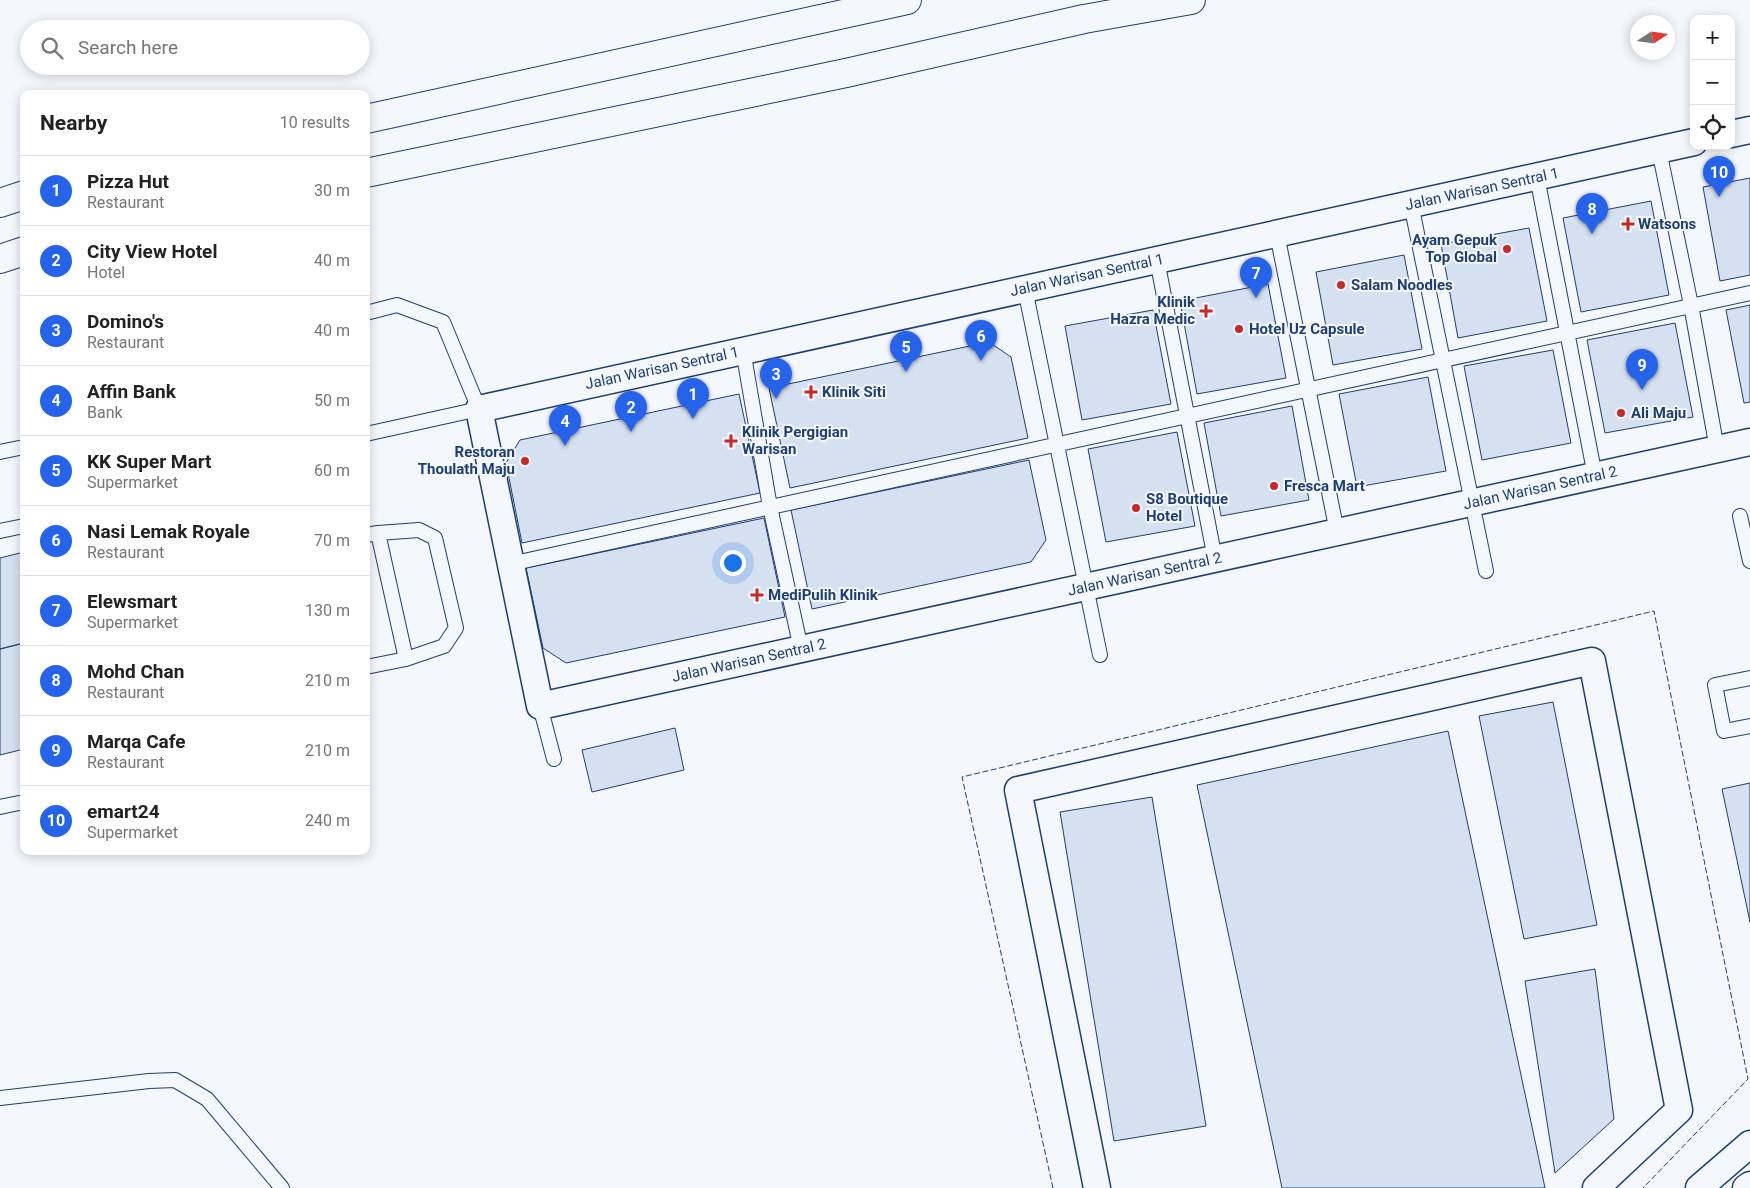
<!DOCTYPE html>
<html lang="en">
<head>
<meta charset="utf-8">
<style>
	body { margin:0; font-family:Roboto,sans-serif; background:#f6f6f6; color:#222 }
	.controls { position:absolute; right:15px; top:15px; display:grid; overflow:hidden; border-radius:10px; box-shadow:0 2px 12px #0003 }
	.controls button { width:45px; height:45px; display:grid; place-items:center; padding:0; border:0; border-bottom:1px solid #e0e0e0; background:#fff; color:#222; font:25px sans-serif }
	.compass { position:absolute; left:1630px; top:15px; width:45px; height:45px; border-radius:50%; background:#fff; box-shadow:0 2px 12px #0003; rotate:78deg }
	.you { position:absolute; left:732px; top:562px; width:18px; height:18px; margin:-12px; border:4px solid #fff; border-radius:50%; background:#1a73e8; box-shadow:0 0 0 8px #1a73e833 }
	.badge { display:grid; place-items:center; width:32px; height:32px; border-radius:50%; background:#2563eb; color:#fff; font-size:16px; font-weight:700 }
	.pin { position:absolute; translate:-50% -41px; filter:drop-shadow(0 1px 2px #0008) }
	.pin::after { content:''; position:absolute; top:26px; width:18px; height:15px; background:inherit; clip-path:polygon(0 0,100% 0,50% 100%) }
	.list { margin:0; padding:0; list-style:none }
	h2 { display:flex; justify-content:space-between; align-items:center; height:65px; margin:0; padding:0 20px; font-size:21px }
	h2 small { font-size:16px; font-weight:400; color:#767676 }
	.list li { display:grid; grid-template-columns:32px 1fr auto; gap:15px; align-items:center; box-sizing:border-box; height:70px; padding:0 20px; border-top:1px solid #e0e0e0 }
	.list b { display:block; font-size:19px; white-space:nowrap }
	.list p { margin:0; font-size:16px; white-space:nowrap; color:#767676 }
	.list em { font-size:16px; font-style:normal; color:#767676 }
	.icon { flex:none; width:28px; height:28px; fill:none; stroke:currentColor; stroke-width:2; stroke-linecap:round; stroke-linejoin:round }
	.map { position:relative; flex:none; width:1750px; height:1188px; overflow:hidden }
	.search { position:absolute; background:#fff; box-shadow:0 2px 12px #0003; left:20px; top:20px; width:350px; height:55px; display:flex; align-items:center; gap:12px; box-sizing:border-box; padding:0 18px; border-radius:28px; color:#767676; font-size:19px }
	.panel { position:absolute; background:#fff; box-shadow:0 2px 12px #0003; left:20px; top:90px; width:350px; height:765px; border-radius:10px }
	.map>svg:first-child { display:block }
	.building { fill:#d5e0f0; stroke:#1d3f73 }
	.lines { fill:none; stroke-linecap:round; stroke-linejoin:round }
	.service-casing { stroke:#1d3f73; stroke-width:16 }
	.minor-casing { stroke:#1d3f73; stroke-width:29 }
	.trunk-casing { stroke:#1d3f73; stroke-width:30 }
	.service { stroke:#f4f7fb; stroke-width:14 }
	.minor { stroke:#f4f7fb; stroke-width:26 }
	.trunk { stroke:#f4f7fb; stroke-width:28 }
	.fence { stroke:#1d3f73; stroke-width:1; stroke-dasharray:6 2.5; stroke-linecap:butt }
	.poi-dot { fill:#c62828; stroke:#f4f7fb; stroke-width:2 }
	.labels { text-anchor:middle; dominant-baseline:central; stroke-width:4; stroke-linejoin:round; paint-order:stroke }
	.street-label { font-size:15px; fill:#1d3f73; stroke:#f4f7fb }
	.poi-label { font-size:15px; font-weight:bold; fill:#1d3f73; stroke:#f4f7fb; text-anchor:start }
</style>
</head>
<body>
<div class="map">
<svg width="1750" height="1188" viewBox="0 0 1750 1188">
	<rect width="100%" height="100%" fill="#f4f7fb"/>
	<path class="building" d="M1750,178V275L1720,281L1703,187Z
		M1651,201L1669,295L1581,312L1563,218Z
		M1529,228L1547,321L1458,338L1441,244Z
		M1404,255L1422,349L1333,365L1316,272Z
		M1268,284L1286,378L1197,394L1180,301Z
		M1750,305V402L1744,403L1726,310Z
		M1153,310L1171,404L1082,420L1065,326Z
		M1675,323L1693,417L1605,433L1587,340Z
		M989,342L1011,357L1028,438L790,488L769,388Z
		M1553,350L1571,443L1482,460L1464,366Z
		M1428,377L1446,471L1357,487L1339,394Z
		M739,394L760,493L522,543L506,463L520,440Z
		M1292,406L1309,500L1221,516L1204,423Z
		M1177,432L1195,526L1106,542L1088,449Z
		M1029,460L1046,540L1031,562L812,609L791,510Z
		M764,518L785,617L566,663L543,648L526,568Z
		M24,552V643L0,649V558Z
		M24,643V749L0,755V649Z
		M1553,702L1597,925L1524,939L1479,716Z
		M675,728L684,770L592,792L582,750Z
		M1448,731L1545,1188H1282L1197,785Z
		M1750,783V922L1722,789Z
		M1152,797L1206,1126L1114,1141L1060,812Z
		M1595,969L1614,1119L1555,1173L1525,981Z"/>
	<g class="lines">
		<defs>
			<path id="service" d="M1659,150L1691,305L1717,449
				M1537,177L1595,476
				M1411,204L1486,571
				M1277,234L1337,532
				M1157,260L1215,559
				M1025,289L1100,655
				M366,313L397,305L443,322L479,409L366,434
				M743,350L770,507L801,649
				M0,452L24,447
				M1740,516L1750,561
				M0,531L24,526
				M378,533L406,659
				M366,535L378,533L419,530L435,538L456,628L444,646L406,659L366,667
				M510,564L1750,293
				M1750,678L1715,685L1724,731L1750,726
				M540,706L554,759
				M0,807L24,802
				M0,1098L149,1081L175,1080L207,1099L282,1188"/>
			<g id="minor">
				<path d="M1731,134L1750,130"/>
				<path id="s1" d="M1694,142L479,409L540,706L1750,442"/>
				<path d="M1097,1188L1018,790L1592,661L1679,1110L1596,1188"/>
				<path d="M1699,1188L1750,1144"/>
				<path d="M1746,1188L1750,1185"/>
			</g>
			<path id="trunk" d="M366,119L907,0
				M366,173L846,73L1084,19L1191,0
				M0,203L24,195
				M0,259L24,251"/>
		</defs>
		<use href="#service" class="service-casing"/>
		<use href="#minor" class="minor-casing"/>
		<use href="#trunk" class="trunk-casing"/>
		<use href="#service" class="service"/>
		<use href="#minor" class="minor"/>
		<use href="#trunk" class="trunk"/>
		<path class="fence" d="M1053,1188L962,777L1654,611L1748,1079L1643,1188"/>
	</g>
	<g class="poi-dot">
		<path d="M1625.5 216.5h5v5h5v5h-5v5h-5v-5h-5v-5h5z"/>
		<circle cx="1507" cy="249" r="5"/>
		<circle cx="1341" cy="285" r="5"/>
		<path d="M1203.5 303.5h5v5h5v5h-5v5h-5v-5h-5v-5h5z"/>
		<circle cx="1239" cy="329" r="5"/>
		<path d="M808.5 384.5h5v5h5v5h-5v5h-5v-5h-5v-5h5z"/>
		<circle cx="1621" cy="413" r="5"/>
		<path d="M728.5 433.5h5v5h5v5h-5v5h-5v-5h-5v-5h5z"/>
		<circle cx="525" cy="461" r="5"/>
		<circle cx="1274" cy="486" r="5"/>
		<circle cx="1136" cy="508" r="5"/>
		<path d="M754.5 587.5h5v5h5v5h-5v5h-5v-5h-5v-5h5z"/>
	</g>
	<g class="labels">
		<g class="street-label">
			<text transform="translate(1482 189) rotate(-12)">Jalan Warisan Sentral 1</text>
			<text transform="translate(1087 275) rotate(-12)">Jalan Warisan Sentral 1</text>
			<text transform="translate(662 368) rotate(-12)">Jalan Warisan Sentral 1</text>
			<text stroke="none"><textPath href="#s1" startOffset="2571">Jalan Warisan Sentral 2</textPath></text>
			<text stroke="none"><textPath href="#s1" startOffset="2166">Jalan Warisan Sentral 2</textPath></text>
			<text stroke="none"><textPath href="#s1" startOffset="1761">Jalan Warisan Sentral 2</textPath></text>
		</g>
		<g class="poi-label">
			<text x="1638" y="224">Watsons</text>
			<text x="1497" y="240" text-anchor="end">Ayam Gepuk<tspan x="1497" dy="17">Top Global</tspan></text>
			<text x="1351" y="285">Salam Noodles</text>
			<text x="1195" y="302" text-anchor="end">Klinik<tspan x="1195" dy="17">Hazra Medic</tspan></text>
			<text x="1249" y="329">Hotel Uz Capsule</text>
			<text x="822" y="392">Klinik Siti</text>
			<text x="1631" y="413">Ali Maju</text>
			<text x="742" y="432">Klinik Pergigian<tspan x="742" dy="17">Warisan</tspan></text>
			<text x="515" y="452" text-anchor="end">Restoran<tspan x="515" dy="17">Thoulath Maju</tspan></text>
			<text x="1284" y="486">Fresca Mart</text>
			<text x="1146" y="499">S8 Boutique<tspan x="1146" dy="17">Hotel</tspan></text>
			<text x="768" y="595">MediPulih Klinik</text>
		</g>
	</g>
</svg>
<div class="controls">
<button>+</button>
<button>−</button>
<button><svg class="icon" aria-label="locate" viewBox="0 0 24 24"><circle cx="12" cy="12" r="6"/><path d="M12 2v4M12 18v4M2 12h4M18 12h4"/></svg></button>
</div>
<svg class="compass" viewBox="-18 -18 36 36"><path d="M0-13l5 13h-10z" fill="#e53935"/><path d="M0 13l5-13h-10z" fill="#767676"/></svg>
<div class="you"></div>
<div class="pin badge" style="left:693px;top:419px">1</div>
<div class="pin badge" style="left:631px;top:432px">2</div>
<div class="pin badge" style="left:776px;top:399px">3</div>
<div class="pin badge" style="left:565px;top:446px">4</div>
<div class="pin badge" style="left:906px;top:372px">5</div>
<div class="pin badge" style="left:981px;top:361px">6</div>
<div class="pin badge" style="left:1256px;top:298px">7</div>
<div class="pin badge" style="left:1592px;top:234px">8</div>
<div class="pin badge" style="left:1642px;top:390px">9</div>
<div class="pin badge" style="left:1719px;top:197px">10</div>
<div class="search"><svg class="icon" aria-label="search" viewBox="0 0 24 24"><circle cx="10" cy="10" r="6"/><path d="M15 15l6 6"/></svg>Search here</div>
<section class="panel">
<h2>Nearby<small>10 results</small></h2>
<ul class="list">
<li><span class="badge">1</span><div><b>Pizza Hut</b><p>Restaurant</p></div><em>30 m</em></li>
<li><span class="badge">2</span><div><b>City View Hotel</b><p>Hotel</p></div><em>40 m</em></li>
<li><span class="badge">3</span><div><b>Domino's</b><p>Restaurant</p></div><em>40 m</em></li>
<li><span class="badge">4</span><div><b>Affin Bank</b><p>Bank</p></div><em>50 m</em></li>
<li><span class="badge">5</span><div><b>KK Super Mart</b><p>Supermarket</p></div><em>60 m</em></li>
<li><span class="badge">6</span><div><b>Nasi Lemak Royale</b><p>Restaurant</p></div><em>70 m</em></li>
<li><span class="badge">7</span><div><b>Elewsmart</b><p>Supermarket</p></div><em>130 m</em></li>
<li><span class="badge">8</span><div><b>Mohd Chan</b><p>Restaurant</p></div><em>210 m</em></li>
<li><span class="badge">9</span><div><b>Marqa Cafe</b><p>Restaurant</p></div><em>210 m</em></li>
<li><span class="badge">10</span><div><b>emart24</b><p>Supermarket</p></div><em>240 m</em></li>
</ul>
</section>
</div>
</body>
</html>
